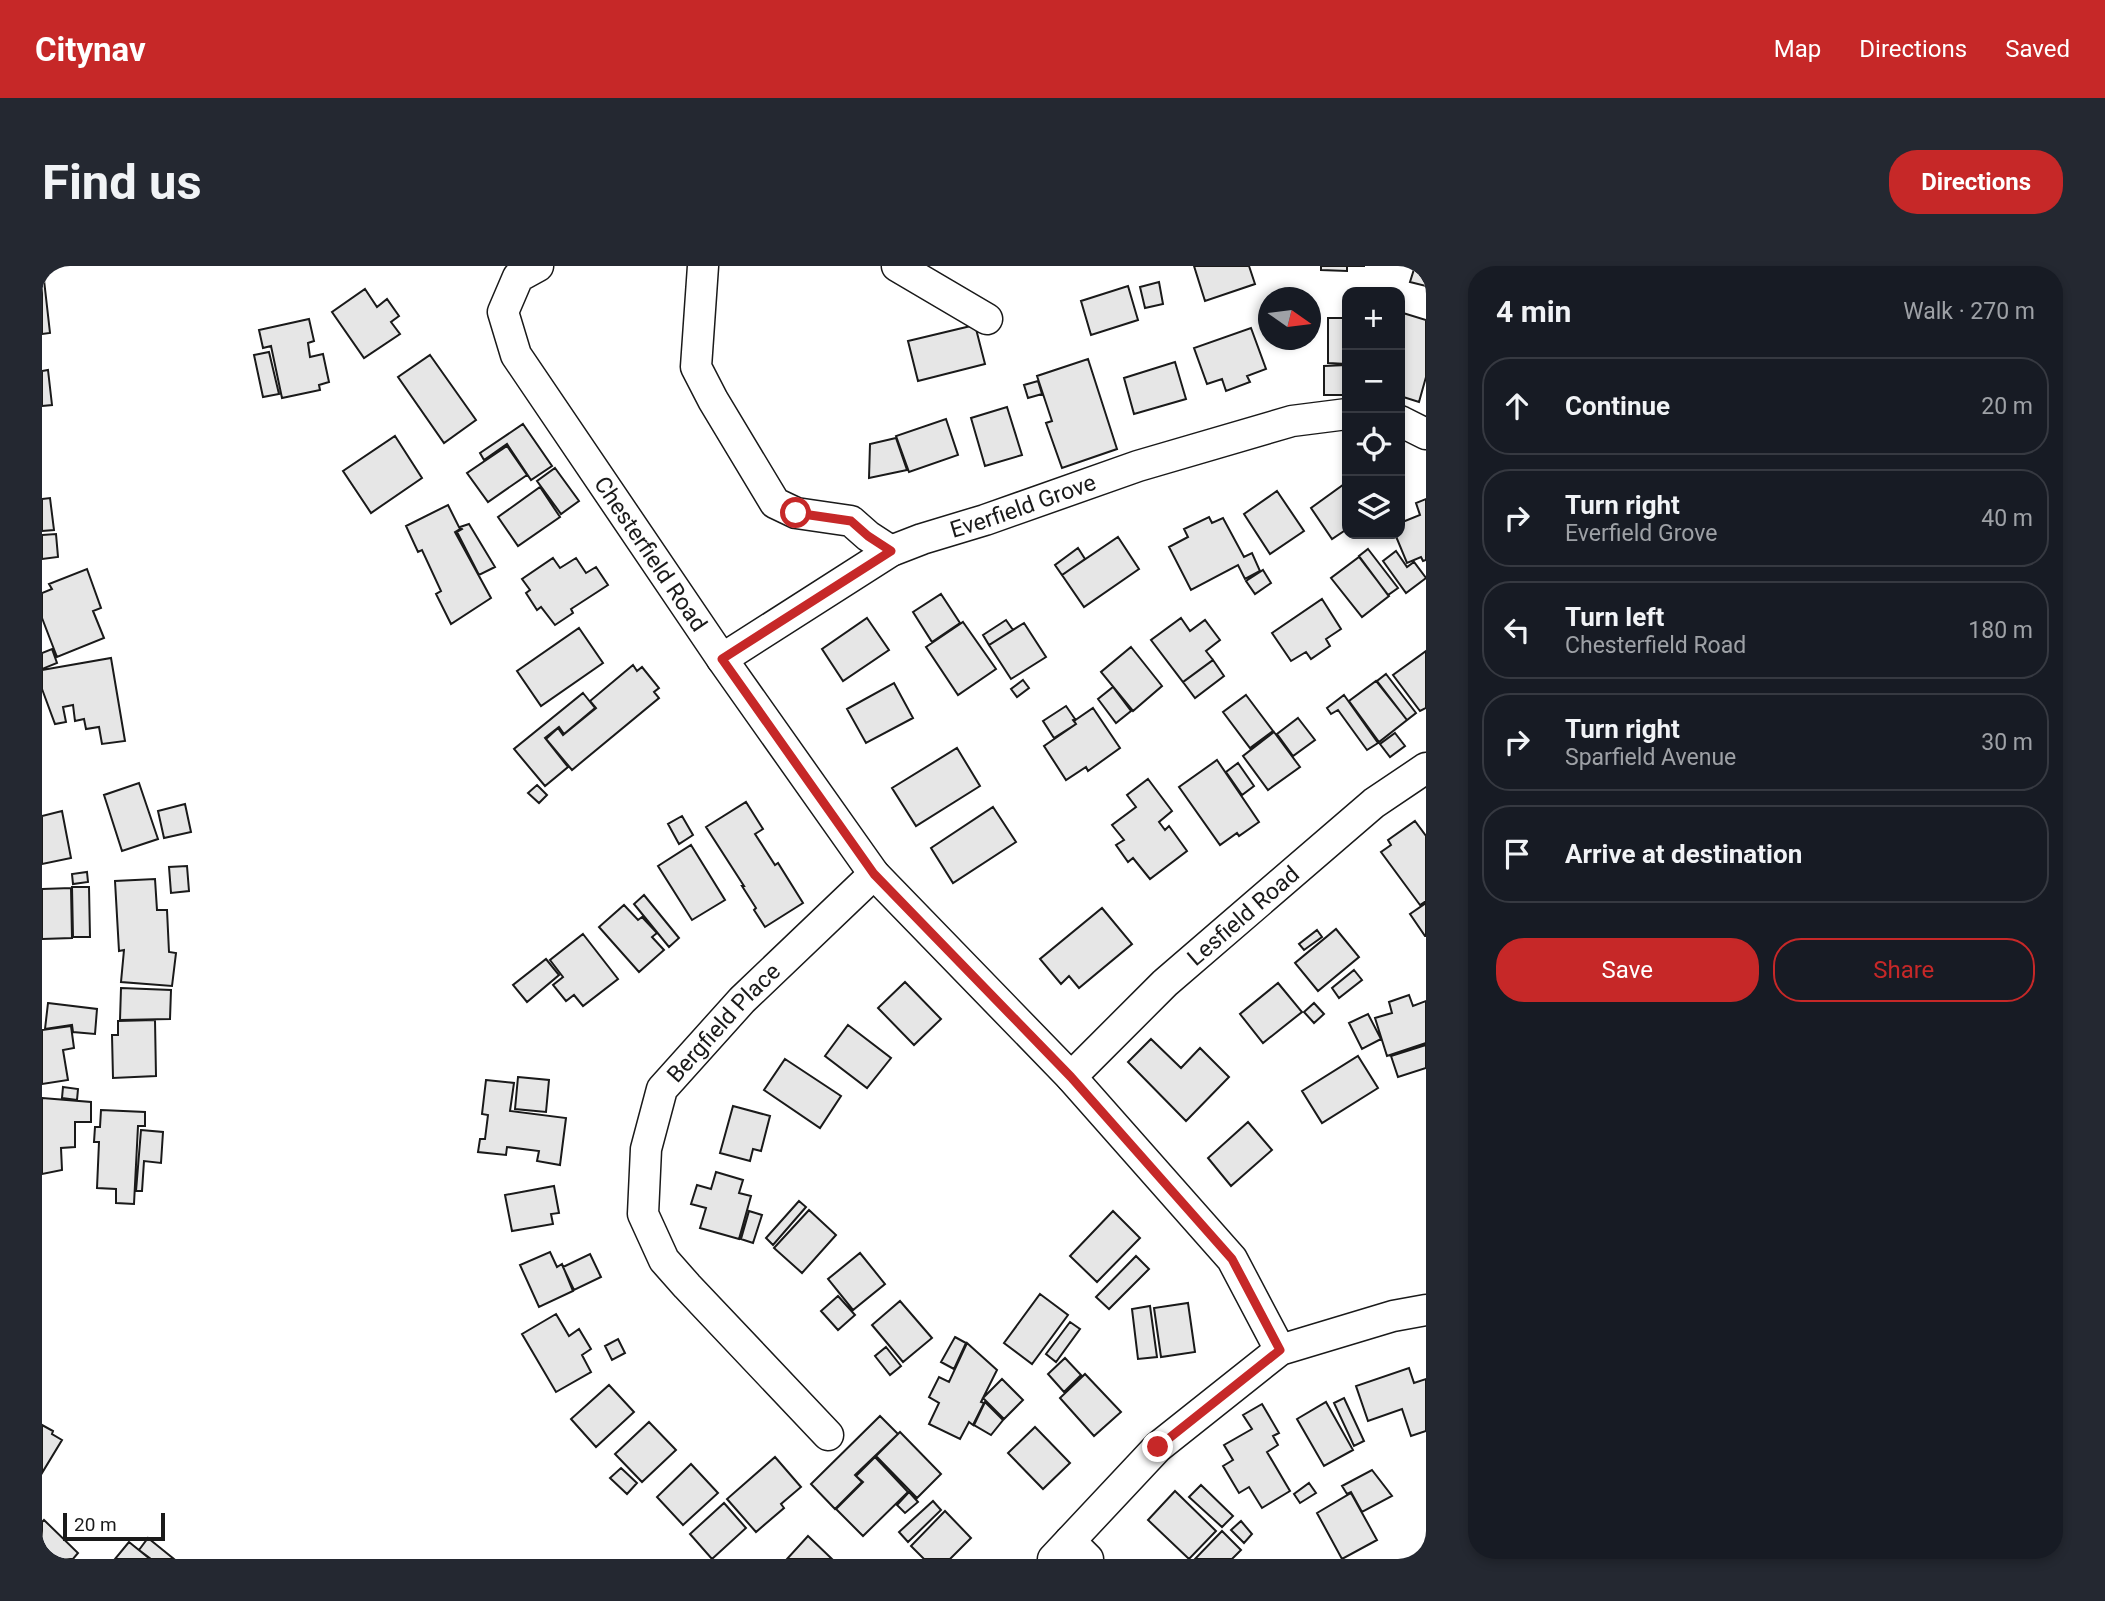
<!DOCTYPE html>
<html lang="en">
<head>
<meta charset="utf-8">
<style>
	body { margin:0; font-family:Roboto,sans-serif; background:#242831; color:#f1f3f6 }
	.controls { position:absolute; right:21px; top:21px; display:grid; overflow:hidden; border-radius:14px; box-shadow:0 4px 10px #0003 }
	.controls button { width:63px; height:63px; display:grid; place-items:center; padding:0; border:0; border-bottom:2px solid #363941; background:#171b24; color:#f1f3f6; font:35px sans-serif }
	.compass { position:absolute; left:1216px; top:21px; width:63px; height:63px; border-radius:50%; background:#171b24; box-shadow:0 4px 10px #0003; rotate:104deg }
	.scale { position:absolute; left:21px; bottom:18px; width:102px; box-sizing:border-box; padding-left:7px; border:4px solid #1a1a1a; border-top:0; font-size:19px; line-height:24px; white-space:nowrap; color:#1a1a1a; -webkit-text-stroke:5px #fff; paint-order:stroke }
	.stop { position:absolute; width:21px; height:21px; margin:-16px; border:5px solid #c62828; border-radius:50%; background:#fff }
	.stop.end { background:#c62828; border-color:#fff; box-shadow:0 2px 7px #0008 }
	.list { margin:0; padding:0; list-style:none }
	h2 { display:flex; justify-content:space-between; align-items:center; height:91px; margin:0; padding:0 28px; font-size:30px }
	h2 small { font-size:23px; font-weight:400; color:#9ea1a6 }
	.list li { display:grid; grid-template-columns:46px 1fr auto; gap:21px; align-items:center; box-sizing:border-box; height:98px; margin:0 14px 14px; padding:0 14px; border:2px solid #363941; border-radius:28px }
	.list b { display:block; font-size:26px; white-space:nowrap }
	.list p { margin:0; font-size:23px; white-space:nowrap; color:#9ea1a6 }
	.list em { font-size:23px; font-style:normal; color:#9ea1a6 }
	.actions { display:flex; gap:14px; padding:21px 28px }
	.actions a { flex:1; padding:16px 0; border:2px solid #c62828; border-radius:28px; text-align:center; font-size:24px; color:#c62828 }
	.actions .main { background:#c62828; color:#fff }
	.icon { flex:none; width:38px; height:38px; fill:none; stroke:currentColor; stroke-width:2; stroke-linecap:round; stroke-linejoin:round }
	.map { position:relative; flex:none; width:1384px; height:1293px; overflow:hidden; border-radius:28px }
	header { display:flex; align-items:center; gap:42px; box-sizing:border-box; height:98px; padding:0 35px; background:#c62828; color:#fff }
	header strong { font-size:33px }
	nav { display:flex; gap:38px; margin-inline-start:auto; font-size:24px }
	.intro { display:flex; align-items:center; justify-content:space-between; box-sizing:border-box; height:168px; padding:0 42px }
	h1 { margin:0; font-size:49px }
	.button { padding:18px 32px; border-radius:28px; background:#c62828; color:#fff; font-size:24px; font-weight:700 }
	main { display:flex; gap:42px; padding:0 42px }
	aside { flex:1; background:#171b24; border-radius:28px; box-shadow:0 4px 10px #0003 }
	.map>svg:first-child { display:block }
	.building { fill:#e6e6e6; stroke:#1a1a1a; stroke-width:2 }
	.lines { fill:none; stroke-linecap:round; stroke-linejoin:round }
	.street-casing { stroke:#1a1a1a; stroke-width:33 }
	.street { stroke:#fff; stroke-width:30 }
	.route { stroke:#c62828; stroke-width:9 }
	.labels { text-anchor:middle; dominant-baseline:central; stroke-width:5; stroke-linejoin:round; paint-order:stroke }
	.street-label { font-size:23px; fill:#1a1a1a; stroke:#fff }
</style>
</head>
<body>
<header>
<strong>Citynav</strong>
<nav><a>Map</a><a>Directions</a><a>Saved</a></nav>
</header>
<div class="intro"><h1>Find us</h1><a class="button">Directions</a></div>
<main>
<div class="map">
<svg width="1384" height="1293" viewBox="0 0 1384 1293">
	<rect width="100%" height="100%" fill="#fff"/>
	<path class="building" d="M1152,0H1207L1213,18L1163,35Z
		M1279,0H1323H1305V5L1279,4Z
		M1373,0H1384V20L1368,16Z
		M0,14H2L8,67L0,68Z
		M1117,16L1121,38L1103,42L1098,21Z
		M1086,20L1096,54L1049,69L1039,35Z
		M323,23L335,41L345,33L357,50L349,56L358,68L322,92L290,46Z
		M1361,47L1384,54V111L1377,136L1358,130V57Z
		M1286,52H1305V98L1286,97Z
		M267,53L272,75L266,77L268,91L281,88L287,116L277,119L278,124L240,132L229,80L221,82L217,64Z
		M933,59L943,98L876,115L866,75Z
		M1209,62L1224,103L1205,110L1208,116L1184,125L1180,113L1165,118L1152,82Z
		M227,86L237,128L221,131L212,89Z
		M388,89L434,154L402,177L356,111Z
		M1046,93L1075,183L1020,202L1004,157L1010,155L995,110Z
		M1133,96L1144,133L1092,148L1082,112Z
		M1305,99V129H1282V100Z
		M6,104L10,139L0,140V105Z
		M996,115L1000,128L986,132L982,119Z
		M965,141L980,189L943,200L929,152Z
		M904,153L916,189L867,206L854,170Z
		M481,158L510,200L489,214L465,178L442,194L438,187Z
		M353,170L380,212L329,247L301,205Z
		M854,172L865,204L827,212L828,178Z
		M465,180L485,209L446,236L425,207Z
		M513,202L537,235L519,248L495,215Z
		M1305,216V263L1290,273L1269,242Z
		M498,221L518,251L476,280L456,251Z
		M1235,225L1262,265L1228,288L1202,248Z
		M8,232L12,264L0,265V233Z
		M1384,233V294L1381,295L1379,291L1365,297L1353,268H1358V257L1378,249L1374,237Z
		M406,239L418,263L413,266L449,332L409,358L394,328L399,325L380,284L376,286L364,260Z
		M1167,251L1170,257L1181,252L1202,291L1210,287L1218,305L1203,313L1196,299L1149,324L1127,281L1146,271L1142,263Z
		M427,258L453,301L437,309L415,266L420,263L418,261Z
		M14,268L16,291L0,293V269Z
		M1076,271L1097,303L1042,341L1020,309Z
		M1036,282L1043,293L1020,309L1013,299Z
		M1326,283L1356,322L1346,329L1317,290Z
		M1354,285L1365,301L1372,296L1384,312L1364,327L1341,295Z
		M1317,291L1347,330L1320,351L1289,312Z
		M511,292L518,302L534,292L544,307L554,301L566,319L529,343L531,347L513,359L499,341L495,344L484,327L488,324L480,313Z
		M45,303L59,342L51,345L62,372L15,391L0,352V327L10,323L7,318Z
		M1221,304L1229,317L1213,328L1204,315Z
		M899,328L918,357L890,376L871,346Z
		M1280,333L1299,363L1284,373L1288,380L1269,393L1264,386L1249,395L1230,367Z
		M825,352L847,384L801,415L780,383Z
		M1139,352L1148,365L1163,354L1178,374L1164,385L1171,394L1141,416L1109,374Z
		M964,354L971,364L947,379L941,369Z
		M921,356L954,403L916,429L884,381Z
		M982,357L1004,391L969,413L947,379Z
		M537,362L561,397L499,440L475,405Z
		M1089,381L1120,420L1091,445L1059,406Z
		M10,383L15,397L0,403V387Z
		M1384,385V442L1378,445L1351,409Z
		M69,392L83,475L60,478L57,461L44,463L42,453L33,455L31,439L21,441L24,456L13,458L0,423V404Z
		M1171,394L1182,410L1153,432L1141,416Z
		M591,399L595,405L600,401L617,422L612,426L617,432L530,504L504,473L516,462L521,469L554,442L548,435Z
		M1344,408L1374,447L1365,454L1335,415Z
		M981,414L987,422L975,431L969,423Z
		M1334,415L1365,454L1337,476L1307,435Z
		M852,417L871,452L824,477L805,443Z
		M1071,421L1089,445L1074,457L1056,433Z
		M541,427L553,442L522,468L517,461L503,472L526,501L503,520L472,483Z
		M1204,429L1231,465L1208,482L1181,446Z
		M1302,429L1336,477L1325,484L1296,444L1289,448L1285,442Z
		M1024,440L1033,453L1031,454L1034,458L1012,472L1001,455Z
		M1051,442L1078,482L1046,505L1044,501L1024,514L1002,480L1034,458L1032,455Z
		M1256,452L1273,474L1251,490L1235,468Z
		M1232,466L1258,501L1226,524L1201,490Z
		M1353,467L1363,480L1348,491L1338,478Z
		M915,482L938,520L874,560L850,522Z
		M1175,494L1217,556L1197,570L1195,567L1178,579L1137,521Z
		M1196,497L1212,520L1200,529L1184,506Z
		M1106,513L1130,545L1117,556L1123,564L1127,560L1145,585L1108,613L1091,592L1086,596L1074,579L1082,574L1070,559L1094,541L1085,529Z
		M97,517L116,573L80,585L62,529Z
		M495,519L505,529L497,537L486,527Z
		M704,536L721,563L713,568L733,599L736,597L761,637L723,661L712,644L714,642L700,620H702L664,561Z
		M143,538L149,566L122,572L116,545Z
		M951,541L974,576L911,617L889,582Z
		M20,545L29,592L0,598V550Z
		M640,550L651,569L637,578L626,558Z
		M1373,555L1384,570V635L1378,639L1339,586L1349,579L1346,574Z
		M649,579L683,634L650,654L616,600Z
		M145,600L147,625L129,627L127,601Z
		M45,606L46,616L31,618L30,608Z
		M113,613L115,644H125L127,686L134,687L130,720L79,716L82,684L77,685L73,615Z
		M30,621H47L48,671H31Z
		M29,622L30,672L0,673V623Z
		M602,629L637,672L627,681L592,638Z
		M1384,637V670H1383L1368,648Z
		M582,639L596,654L600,651L615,667L610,671L622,684L597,706L557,661Z
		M1060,642L1090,678L1037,722L1027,710L1019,718L998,693Z
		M1294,663L1317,691L1276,725L1253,697Z
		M1275,664L1280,671L1262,684L1257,678Z
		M541,668L576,713L541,740L532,729L524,735L511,719L521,711L508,694Z
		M504,693L517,709L485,736L471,719Z
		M1312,704L1320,714L1297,732L1290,722Z
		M863,716L899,753L872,779L836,742Z
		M1236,717L1260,746L1221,777L1198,748Z
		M79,722L129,724L128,753L78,754Z
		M1367,729L1371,740L1384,735V777L1345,790L1333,752L1350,747L1347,736Z
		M6,737L55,743L53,768L31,766L30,759L3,763Z
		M1272,737L1282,748L1272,757L1262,746Z
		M1326,748L1339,773L1320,783L1307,757Z
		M113,754L114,810L71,812L70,769H76V755Z
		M806,759L849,792L825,822L783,790Z
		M29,760L32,782L21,784L26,814L0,818V764Z
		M1109,773L1139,802L1158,782L1187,811L1144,855L1086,796Z
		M1384,779V802L1356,811L1349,790Z
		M1316,790L1336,822L1280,857L1260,825Z
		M743,793L799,830L778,862L722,824Z
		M476,811L507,814L504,846L473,843Z
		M444,814L472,817L468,845L524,852L518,899L495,895L497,885L465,881L464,889L436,886L438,873H443L446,849L440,848Z
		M21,821L36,823L35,834L20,832Z
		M0,832L49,836V856H33V881L19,882L20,904L0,908Z
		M691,840L728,850L719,885L711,883L708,895L678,887Z
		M59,844L103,846V860H96L92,938L74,937V923L55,922L57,876H52L53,861H58Z
		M1206,856L1230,884L1189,920L1166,892Z
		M99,864L121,866L119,897L102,895L100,925H94Z
		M674,906L701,914L697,927L709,930L697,973L658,962L664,942L649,938L655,919L669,923Z
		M512,920L517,947L509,948L511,958L470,965L463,929Z
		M757,935L764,941L731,979L724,972Z
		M767,944L794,969L760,1007L732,982Z
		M707,945L720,949L711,977L699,973Z
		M1071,945L1098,972L1055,1016L1028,990Z
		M508,986L515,1001L520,998L531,1025L497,1041L478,999Z
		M818,987L843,1018L811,1044L786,1013Z
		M548,988L559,1011L532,1024L521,1001Z
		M1094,990L1107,1003L1067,1043L1054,1031Z
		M998,1028L1026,1049L990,1098L962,1077Z
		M796,1030L813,1049L796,1064L779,1045Z
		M858,1035L890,1072L861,1096L830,1059Z
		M1146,1037L1153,1086L1119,1091L1112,1042Z
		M1108,1040L1115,1091L1096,1093L1090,1043Z
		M514,1048L527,1070L537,1063L549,1083L540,1089L549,1106L514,1126L480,1068Z
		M1028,1056L1038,1063L1014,1096L1004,1088Z
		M913,1071L924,1077L912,1103L899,1096Z
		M576,1073L583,1087L570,1094L563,1080Z
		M925,1077L955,1104L939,1136L942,1137L931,1159L927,1156L918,1173L887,1158L897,1137L887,1131L897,1111L907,1116Z
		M844,1081L859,1100L848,1109L833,1090Z
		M1023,1092L1039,1109L1022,1126L1006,1108Z
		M1367,1102L1372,1117L1384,1113V1165L1369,1170L1360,1143L1326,1155L1314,1120Z
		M1043,1108L1079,1146L1052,1170L1018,1132Z
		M960,1113L981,1134L962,1153L941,1132Z
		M567,1119L592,1146L554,1181L529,1153Z
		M1302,1132L1322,1175L1312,1180L1292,1137Z
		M943,1136L961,1154L949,1169L932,1159Z
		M1284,1136L1311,1184L1282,1200L1255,1153Z
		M1220,1138L1237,1167L1231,1170L1236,1179L1225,1186L1248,1225L1220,1242L1207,1221L1197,1227L1181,1200L1191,1194L1182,1179L1210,1163L1201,1149Z
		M838,1150L856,1168L813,1209L820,1216L793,1243L769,1218Z
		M607,1156L634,1184L600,1216L573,1188Z
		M0,1159L11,1165L10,1168L20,1174L0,1207Z
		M993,1161L1028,1197L1001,1223L966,1187Z
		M858,1166L899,1208L875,1232L834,1190Z
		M733,1191L759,1221L739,1238L742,1242L714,1266L685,1233Z
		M833,1191L866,1226L821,1270L794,1243L821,1216L814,1210Z
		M649,1198L676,1227L641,1259L615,1231Z
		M579,1202L595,1217L585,1228L568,1212Z
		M1330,1204L1350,1230L1320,1246L1309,1226L1305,1228L1300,1220Z
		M1267,1217L1274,1227L1258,1237L1252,1228Z
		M1159,1219L1191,1250L1180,1261L1147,1231Z
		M1133,1225L1174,1265L1147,1293L1106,1254Z
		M867,1226L876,1236L863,1247L855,1239Z
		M1309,1227L1335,1274L1300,1293L1275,1247Z
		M891,1235L899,1244L866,1276L857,1266Z
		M682,1237L704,1262L670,1293L648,1268Z
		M903,1245L929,1272L908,1293H882L869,1280Z
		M2,1254L36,1287L31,1293H0V1256Z
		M1199,1255L1210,1268L1202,1277L1189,1264Z
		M1180,1265L1199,1284L1190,1293H1153Z
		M766,1270L790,1293H745Z
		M106,1272L132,1293H109L97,1284Z
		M87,1276L108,1293H73Z"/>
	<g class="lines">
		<defs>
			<g id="street">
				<path id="s1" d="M496,0L476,11L461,46L474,89L680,393L832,608L1029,811L1190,993L1238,1084"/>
				<path d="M661,0L654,101L671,134L733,237L754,247L809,255L826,270L849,285"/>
				<path d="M855,0L945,53"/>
				<path d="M1358,155L1384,168"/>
				<path id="s2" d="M680,393L849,285L880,273L943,254L1096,200L1250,155L1305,148"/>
				<path id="s3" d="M1029,811L1123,717L1332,537L1384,502"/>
				<path id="s4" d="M786,1169L645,1020L622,994L601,948L604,883L620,823L700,734L832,608"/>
				<path d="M1028,1275L1046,1293"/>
				<path d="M1011,1293L1116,1181L1238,1084L1351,1050L1384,1044"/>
			</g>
		</defs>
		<use href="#street" class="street-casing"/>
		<use href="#street" class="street"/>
	</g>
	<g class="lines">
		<path class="route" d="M754,247L809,255L826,270L849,285L680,393L832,608L1029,811L1190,993L1238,1084L1116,1181"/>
	</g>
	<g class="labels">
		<g class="street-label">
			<text stroke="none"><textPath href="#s2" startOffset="340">Everfield Grove</textPath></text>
			<text stroke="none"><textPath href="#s1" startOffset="346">Chesterfield Road</textPath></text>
			<text stroke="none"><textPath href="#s3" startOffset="236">Lesfield Road</textPath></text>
			<text stroke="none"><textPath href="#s4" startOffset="508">Bergfield Place</textPath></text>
		</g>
	</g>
</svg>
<div class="controls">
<button>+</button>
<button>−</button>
<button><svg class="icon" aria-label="locate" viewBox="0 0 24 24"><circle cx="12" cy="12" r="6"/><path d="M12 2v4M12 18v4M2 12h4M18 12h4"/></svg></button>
<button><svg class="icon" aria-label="layers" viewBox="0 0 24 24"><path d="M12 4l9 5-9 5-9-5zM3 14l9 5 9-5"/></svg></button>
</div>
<svg class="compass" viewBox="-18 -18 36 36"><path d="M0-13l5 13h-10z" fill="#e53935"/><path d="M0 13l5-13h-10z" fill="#9ea1a6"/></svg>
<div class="scale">20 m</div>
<div class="stop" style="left:754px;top:247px"></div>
<div class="stop end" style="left:1116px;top:1181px"></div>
</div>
<aside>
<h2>4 min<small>Walk · 270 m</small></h2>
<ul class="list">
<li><svg class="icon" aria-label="ahead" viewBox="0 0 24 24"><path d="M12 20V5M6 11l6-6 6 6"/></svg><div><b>Continue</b></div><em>20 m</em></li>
<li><svg class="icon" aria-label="right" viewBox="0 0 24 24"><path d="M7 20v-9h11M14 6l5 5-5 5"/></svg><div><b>Turn right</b><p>Everfield Grove</p></div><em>40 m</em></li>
<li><svg class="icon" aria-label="left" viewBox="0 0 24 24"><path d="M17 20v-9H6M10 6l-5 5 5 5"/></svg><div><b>Turn left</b><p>Chesterfield Road</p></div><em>180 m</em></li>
<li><svg class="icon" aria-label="right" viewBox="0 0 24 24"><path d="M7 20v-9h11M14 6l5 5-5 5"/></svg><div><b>Turn right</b><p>Sparfield Avenue</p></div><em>30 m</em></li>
<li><svg class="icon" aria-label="arrive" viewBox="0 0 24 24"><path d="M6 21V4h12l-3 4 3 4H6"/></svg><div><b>Arrive at destination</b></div></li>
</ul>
<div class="actions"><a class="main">Save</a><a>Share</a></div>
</aside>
</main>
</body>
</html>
